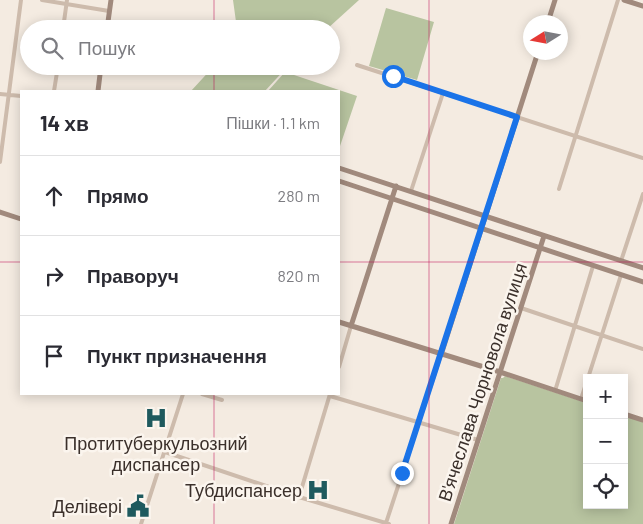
<!DOCTYPE html>
<html lang="uk">
<head>
<meta charset="utf-8">
<style>
	body { margin:0; font-family:Barlow,sans-serif; background:#f2f2f3; color:#2b2b33 }
	.controls { position:absolute; right:15px; bottom:15px; display:grid; overflow:hidden; border-radius:0px; box-shadow:0 2px 12px #0003 }
	.controls button { width:45px; height:45px; display:grid; place-items:center; padding:0; border:0; border-bottom:1px solid #e1e1e2; background:#fff; color:#2b2b33; font:25px sans-serif }
	.compass { position:absolute; left:523px; top:15px; width:45px; height:45px; border-radius:50%; background:#fff; box-shadow:0 2px 12px #0003; rotate:259deg }
	.stop { position:absolute; width:15px; height:15px; margin:-11px; border:4px solid #1a73e8; border-radius:50%; background:#fff }
	.stop.end { background:#1a73e8; border-color:#fff; box-shadow:0 1px 5px #0008 }
	.list { margin:0; padding:0; list-style:none }
	h2 { display:flex; justify-content:space-between; align-items:center; height:65px; margin:0; padding:0 20px; font-size:21px }
	h2 small { font-size:16px; font-weight:400; color:#7c7c81 }
	.list li { display:grid; grid-template-columns:32px 1fr auto; gap:15px; align-items:center; box-sizing:border-box; height:80px; padding:0 20px; border-top:1px solid #e1e1e2 }
	.list b { display:block; font-size:19px; white-space:nowrap }
	.list em { font-size:16px; font-style:normal; color:#7c7c81 }
	.icon { flex:none; width:28px; height:28px; fill:none; stroke:currentColor; stroke-width:2; stroke-linecap:round; stroke-linejoin:round }
	.map { position:relative; flex:none; width:643px; height:524px; overflow:hidden }
	.search { position:absolute; background:#fff; box-shadow:0 2px 12px #0003; left:20px; top:20px; width:320px; height:55px; display:flex; align-items:center; gap:12px; box-sizing:border-box; padding:0 18px; border-radius:28px; color:#7c7c81; font-size:19px }
	.panel { position:absolute; background:#fff; box-shadow:0 2px 12px #0003; left:20px; top:90px; width:320px; height:305px; border-radius:0px }
	.map>svg:first-child { display:block }
	.green { fill:#b8c4a0 }
	.lines { fill:none; stroke-linecap:round; stroke-linejoin:round }
	.street { stroke:#cdbbac; stroke-width:4 }
	.secondary { stroke:#a18a7d; stroke-width:5 }
	.route { stroke:#1a73e8; stroke-width:6 }
	.grid { fill:none; stroke:#c2185b; stroke-width:1; stroke-opacity:0.55 }
	.labels { text-anchor:middle; dominant-baseline:central; stroke-width:5; stroke-linejoin:round; paint-order:stroke }
	.street-label { font-size:18px; fill:#3b302b; stroke:#fbf5ee }
	.poi-label { font-size:18px; fill:#3b302b; stroke:#fbf5ee; text-anchor:end }
</style>
</head>
<body>
<div class="map">
<svg width="643" height="524" viewBox="0 0 643 524">
	<rect width="100%" height="100%" fill="#f4ebe1"/>
	<path class="green" d="M233,0H359L327,29H237Z
		M386,8L434,22L417,80L369,66Z
		M214,66H288L265,91H191Z
		M285,72L357,96L339,149V91H268Z
		M505,376L587,403V505H624V415L643,421V524H454L501,378H503Z"/>
	<g class="lines">
		<path class="street" d="M42,0L109,11
			M63,29L67,0
			M357,65L643,158
			M54,91L58,66
			M0,94L21,96
			M0,162L21,0
			M559,189L618,0
			M411,191L443,93
			M621,261L643,194
			M521,308L643,349
			M339,367L351,326
			M588,378L621,275
			M555,391L593,266
			M202,394L222,400
			M330,396L478,440
			M581,399L587,381
			M165,452L299,497L389,524
			M299,497L330,394
			M386,523L441,355
			M141,524L183,394"/>
		<path class="secondary" d="M624,0L643,6
			M548,22L555,0
			M107,29L111,0
			M98,91L101,66
			M339,168L643,268
			M339,181L643,282
			M0,212L21,219
			M339,322L500,372L587,401
			M351,326L396,186
			M441,355L538,52
			M624,414L643,420
			M451,524L544,236"/>
	</g>
	<g class="lines">
		<path class="route" d="M393,76L517,117L402,473"/>
	</g>
	<path class="grid" d="M214,0V29M429,0V524M214,66V91M0,262H21M339,262H643M214,394V524"/>
	<defs>
		<symbol id="hospital-bare" viewBox="-9 -9 18 18"><path d="M-5-5h3v3.5h4V-5h3V5h-3V1.5h-4V5h-3Z" fill="#1f5a5e" stroke="#fbf5ee" stroke-width="2.5" paint-order="stroke"/></symbol>
		<symbol id="civic-bare" viewBox="-9 -9 18 18"><path d="M-.6-6.5H3V-4.5H.6V-3L4-1V1h2V6H-6V1h2V-1L-.6-3ZM-1.2 2.5V6h2.4V2.5Z" fill="#1f5a5e" stroke="#fbf5ee" stroke-width="2.5" paint-order="stroke"/></symbol>
	</defs>
	<g fill-rule="evenodd">
		<use href="#hospital-bare" x="140" y="402" width="32" height="32"/>
		<use href="#hospital-bare" x="302" y="474" width="32" height="32"/>
		<use href="#civic-bare" x="122" y="490" width="32" height="32"/>
	</g>
	<g class="labels">
		<g class="street-label">
			<text transform="translate(482 382) rotate(-72)">В'ячеслава Чорновола вулиця</text>
		</g>
		<g class="poi-label">
			<text x="156" y="443" text-anchor="middle">Протитуберкульозний<tspan x="156" dy="21">диспансер</tspan></text>
			<text x="302" y="490">Тубдиспансер</text>
			<text x="122" y="506">Делівері</text>
		</g>
	</g>
</svg>
<div class="controls">
<button>+</button>
<button>−</button>
<button><svg class="icon" aria-label="locate" viewBox="0 0 24 24"><circle cx="12" cy="12" r="6"/><path d="M12 2v4M12 18v4M2 12h4M18 12h4"/></svg></button>
</div>
<svg class="compass" viewBox="-18 -18 36 36"><path d="M0-13l5 13h-10z" fill="#e53935"/><path d="M0 13l5-13h-10z" fill="#7c7c81"/></svg>
<div class="stop" style="left:393px;top:76px"></div>
<div class="stop end" style="left:402px;top:473px"></div>
<div class="search"><svg class="icon" aria-label="search" viewBox="0 0 24 24"><circle cx="10" cy="10" r="6"/><path d="M15 15l6 6"/></svg>Пошук</div>
<section class="panel">
<h2>14 хв<small>Пішки · 1.1 km</small></h2>
<ul class="list">
<li><svg class="icon" aria-label="ahead" viewBox="0 0 24 24"><path d="M12 20V5M6 11l6-6 6 6"/></svg><div><b>Прямо</b></div><em>280 m</em></li>
<li><svg class="icon" aria-label="right" viewBox="0 0 24 24"><path d="M7 20v-9h11M14 6l5 5-5 5"/></svg><div><b>Праворуч</b></div><em>820 m</em></li>
<li><svg class="icon" aria-label="arrive" viewBox="0 0 24 24"><path d="M6 21V4h12l-3 4 3 4H6"/></svg><div><b>Пункт призначення</b></div></li>
</ul>
</section>
</div>
</body>
</html>
